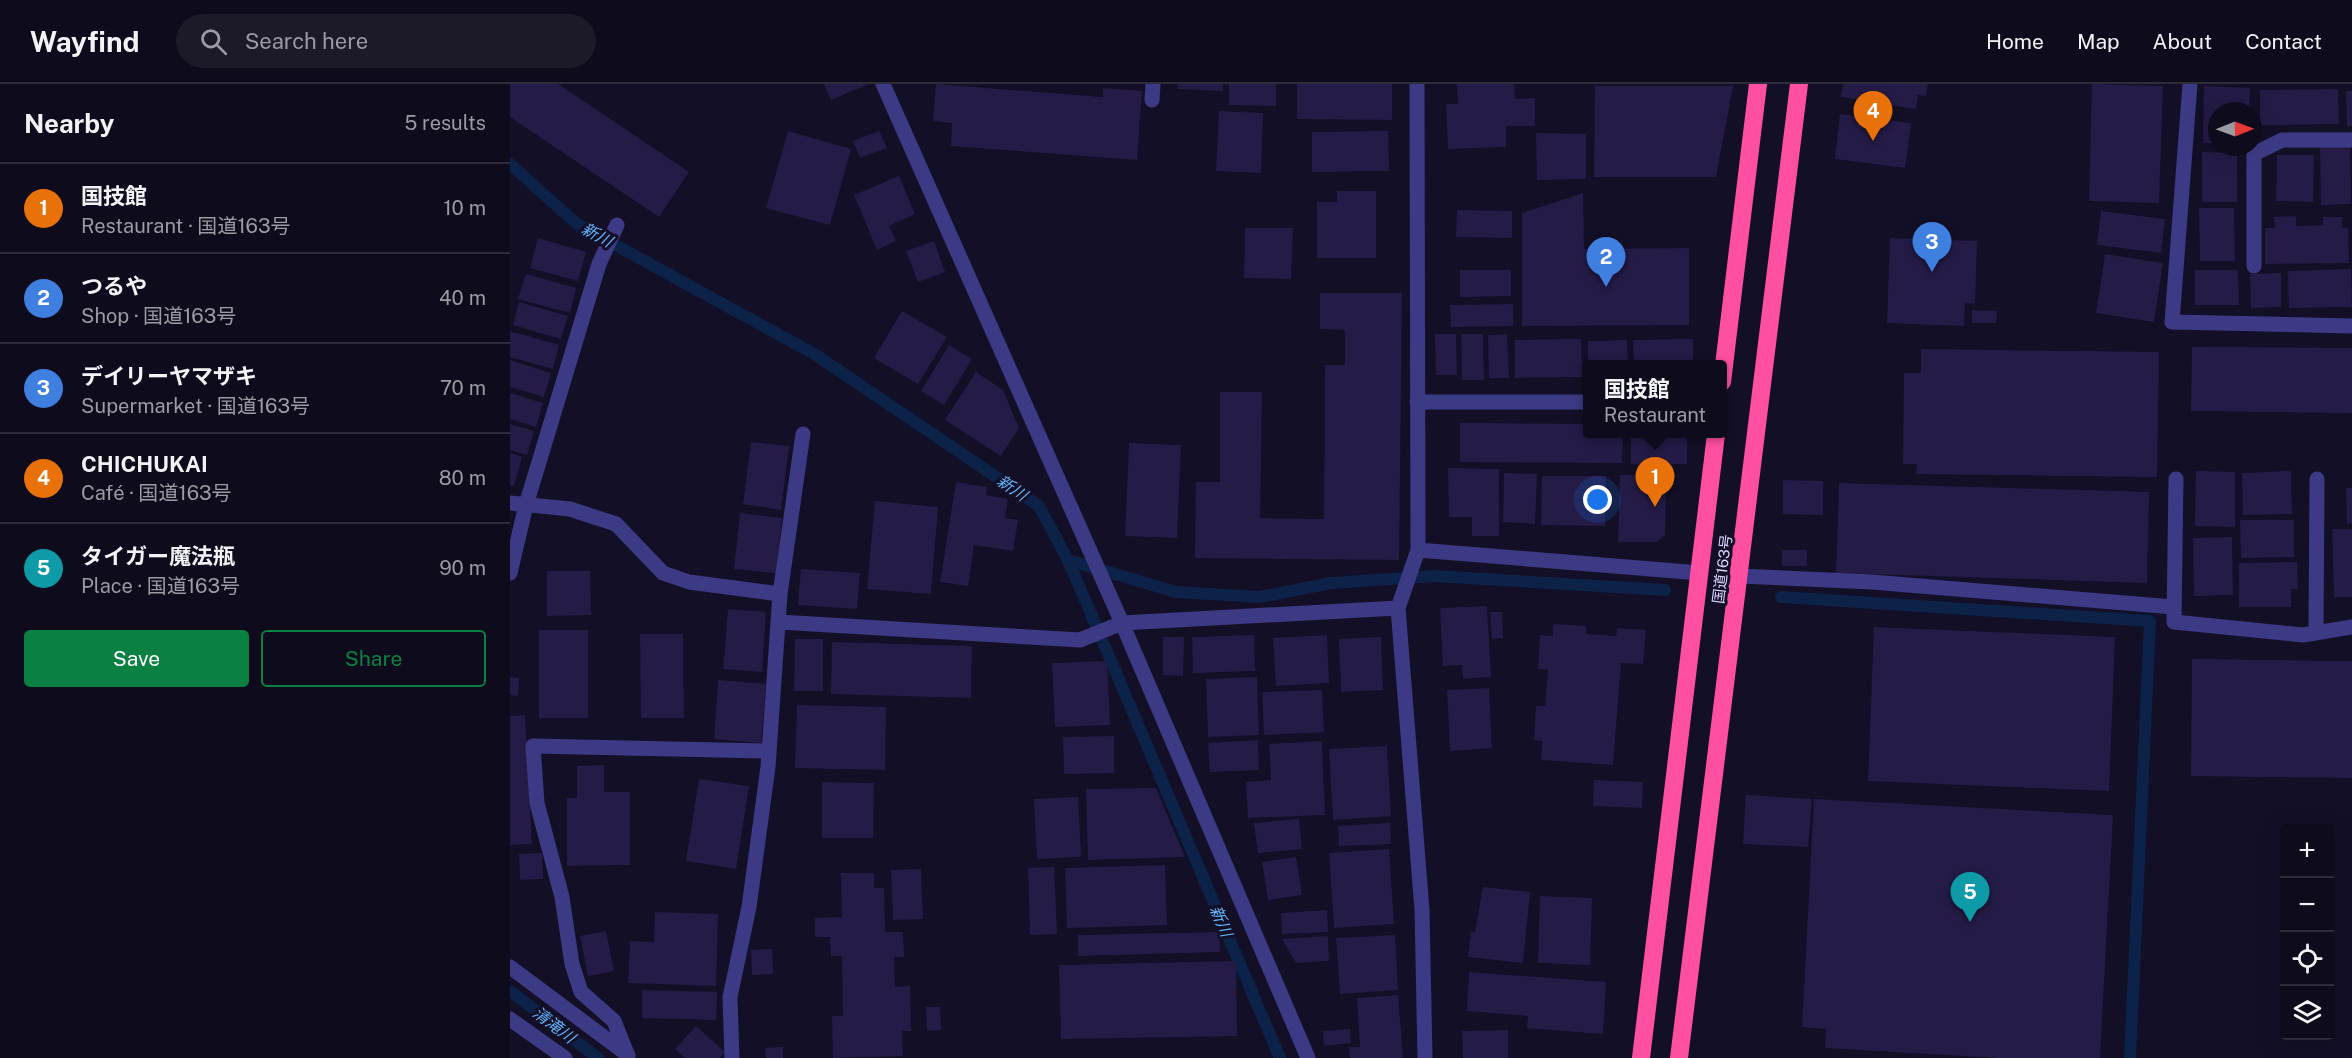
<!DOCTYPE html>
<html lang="en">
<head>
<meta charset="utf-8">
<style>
	body { margin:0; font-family:"Public Sans","Noto Sans JP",sans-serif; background:#1c1929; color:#f1f3f6 }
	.controls { position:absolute; right:18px; bottom:18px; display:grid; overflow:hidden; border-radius:6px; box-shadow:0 6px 24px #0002 }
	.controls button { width:54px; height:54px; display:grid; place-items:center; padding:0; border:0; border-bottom:2px solid #2e2b3b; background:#0e0b1c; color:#f1f3f6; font:30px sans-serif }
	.compass { position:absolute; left:1698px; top:18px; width:54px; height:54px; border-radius:50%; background:#0e0b1c; box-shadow:0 6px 24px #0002; rotate:89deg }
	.you { position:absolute; left:1088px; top:416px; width:21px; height:21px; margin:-15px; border:4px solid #fff; border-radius:50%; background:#1a73e8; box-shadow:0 0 0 9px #1a73e833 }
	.badge { display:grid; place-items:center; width:39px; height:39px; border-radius:50%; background:#0b8043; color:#fff; font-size:20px; font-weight:700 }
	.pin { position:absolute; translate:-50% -50px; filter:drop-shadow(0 2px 3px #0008) }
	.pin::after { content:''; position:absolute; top:32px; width:21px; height:18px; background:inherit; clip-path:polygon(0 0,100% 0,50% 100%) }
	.popup { position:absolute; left:1073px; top:276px; width:144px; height:78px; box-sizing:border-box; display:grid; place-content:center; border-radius:6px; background:#0e0b1c; filter:drop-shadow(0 2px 4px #0005); font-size:20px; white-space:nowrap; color:#9b9ba3 }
	.popup b { font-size:22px; color:#f1f3f6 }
	.popup::after { content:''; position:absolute; left:50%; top:100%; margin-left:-12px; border:12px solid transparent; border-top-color:#0e0b1c }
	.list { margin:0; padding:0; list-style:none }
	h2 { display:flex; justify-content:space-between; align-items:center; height:78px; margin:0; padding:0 24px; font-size:26px }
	h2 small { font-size:20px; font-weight:400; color:#9b9ba3 }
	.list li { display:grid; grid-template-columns:39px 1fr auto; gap:18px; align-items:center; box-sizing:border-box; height:90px; padding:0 24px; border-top:2px solid #2e2b3b }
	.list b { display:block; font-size:22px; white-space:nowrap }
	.list p { margin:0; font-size:20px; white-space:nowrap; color:#9b9ba3 }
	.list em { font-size:20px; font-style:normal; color:#9b9ba3 }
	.actions { display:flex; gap:12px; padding:18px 24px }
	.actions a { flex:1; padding:14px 0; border:2px solid #0b8043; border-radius:6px; text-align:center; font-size:21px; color:#0b8043 }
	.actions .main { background:#0b8043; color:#fff }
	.icon { flex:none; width:33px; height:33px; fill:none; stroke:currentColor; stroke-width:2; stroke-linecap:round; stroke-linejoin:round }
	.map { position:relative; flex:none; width:1842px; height:974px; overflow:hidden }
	header { display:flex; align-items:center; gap:36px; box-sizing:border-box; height:84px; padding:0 30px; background:#0e0b1c; border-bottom:2px solid #2e2b3b }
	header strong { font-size:28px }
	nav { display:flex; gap:33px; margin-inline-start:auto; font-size:21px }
	.search { width:420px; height:54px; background:#1c1929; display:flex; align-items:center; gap:15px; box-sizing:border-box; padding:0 21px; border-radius:33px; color:#9b9ba3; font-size:22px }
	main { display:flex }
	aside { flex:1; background:#0e0b1c }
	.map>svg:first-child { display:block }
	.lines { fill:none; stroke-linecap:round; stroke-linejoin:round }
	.stream { stroke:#0c2248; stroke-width:12 }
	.building { fill:#241b47 }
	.lane { stroke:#3d3a85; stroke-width:15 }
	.street { stroke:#3d3a85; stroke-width:15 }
	.highway { stroke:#ff4fa3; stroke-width:18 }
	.labels { text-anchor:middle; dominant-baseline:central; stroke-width:6; stroke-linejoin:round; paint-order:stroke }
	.street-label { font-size:15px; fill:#d9d4ff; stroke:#130f26 }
	.water-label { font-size:16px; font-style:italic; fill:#62b6ff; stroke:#130f26 }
</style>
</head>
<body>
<header>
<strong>Wayfind</strong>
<div class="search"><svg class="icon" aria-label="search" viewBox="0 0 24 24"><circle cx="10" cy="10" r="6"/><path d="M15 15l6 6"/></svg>Search here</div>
<nav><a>Home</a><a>Map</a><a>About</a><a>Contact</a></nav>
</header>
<main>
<aside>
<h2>Nearby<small>5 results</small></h2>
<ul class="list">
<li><span class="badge" style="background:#e8710a">1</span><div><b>国技館</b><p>Restaurant · 国道163号</p></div><em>10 m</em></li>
<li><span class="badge" style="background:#3f7fe0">2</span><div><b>つるや</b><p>Shop · 国道163号</p></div><em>40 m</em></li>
<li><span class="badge" style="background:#3f7fe0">3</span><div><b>デイリーヤマザキ</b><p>Supermarket · 国道163号</p></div><em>70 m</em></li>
<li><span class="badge" style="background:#e8710a">4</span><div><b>CHICHUKAI</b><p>Café · 国道163号</p></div><em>80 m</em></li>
<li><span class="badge" style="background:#0f9aa8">5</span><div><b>タイガー魔法瓶</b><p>Place · 国道163号</p></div><em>90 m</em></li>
</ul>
<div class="actions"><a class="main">Save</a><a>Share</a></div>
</aside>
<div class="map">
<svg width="1842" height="974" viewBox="0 0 1842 974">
	<rect width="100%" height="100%" fill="#130f26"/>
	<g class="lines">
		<path class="stream" d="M0,80L67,140L306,271L529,422L558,476L770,974
			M558,476L666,508L750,513L821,499L924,492L1155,506
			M1271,513L1640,537L1620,974
			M0,907L88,974"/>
	</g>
	<path class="building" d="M0,0H48L179,88L149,133L0,33Z
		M314,0H359L321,16Z
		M426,0L593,13V4L632,7L627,76L441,62L442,39L423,37Z
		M668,0H713V7L668,5Z
		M719,0H766V22L719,21Z
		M787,0H882V36L787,35Z
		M947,0H1004L1005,15L1025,14V42H996V63L938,65L936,20H948Z
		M1333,0H1418L1416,12L1408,11L1406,25L1331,13Z
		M1582,0L1653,2L1649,119L1579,117Z
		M1085,2H1223L1206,93H1084Z
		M1694,2L1740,4L1739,27H1707V59H1693Z
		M1828,5L1829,40L1750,41V6Z
		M1836,7H1842V42H1837Z
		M709,27L753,29L751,89L706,87Z
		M1330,30L1401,39L1395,84L1325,75Z
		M278,47L341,65L320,141L256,124Z
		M369,47L377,64L350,74L343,57Z
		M878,47L879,87L802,88V48Z
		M1026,49L1076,50V95L1027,96Z
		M1810,63H1840L1841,120L1811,121Z
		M1692,68L1727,69V118H1692Z
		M1767,71H1804L1803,118L1766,117Z
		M389,92L405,130L379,142L386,157L367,166L344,111Z
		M827,107H866V174H807V118H827Z
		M1073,109L1074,165L1179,164V241L1012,242V129Z
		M1689,124H1724L1725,177H1690Z
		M947,126L1002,127V154L946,153Z
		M1591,127L1655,135L1651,169L1587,161Z
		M1786,132V142L1813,141V133H1832V144H1838L1839,179L1755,180V144H1765L1764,133Z
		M735,144H783L781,195L734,194Z
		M28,154L76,168L68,197L20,184Z
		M1380,154L1467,157L1465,220L1455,219L1454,242L1377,239Z
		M424,157L435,188L408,198L396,167Z
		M1595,170L1653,179L1644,238L1586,229Z
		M1841,185L1842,223L1779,224L1778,187Z
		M950,186H1001V212L950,213Z
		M1685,186H1728L1729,221H1685Z
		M1771,189V223L1741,224L1740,190Z
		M16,190L66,204L60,229L8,215Z
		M810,209H892L889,476L685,474L686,398H710V308H752L750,434L814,435L815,281H835V246L810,245Z
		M9,218L58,232L51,255L3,241Z
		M1003,220V242L941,243L940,221Z
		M1462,226L1487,227L1486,239H1462Z
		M392,227L437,253L408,300L364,274Z
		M0,247L49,261L43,285L0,273Z
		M925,250H946L947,291H926Z
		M951,250H973L974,296H952Z
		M997,250L999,294H979L978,251Z
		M1071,255L1072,293L1005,294V256Z
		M1183,255V280H1124L1123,256Z
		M1117,256L1118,280H1078V257Z
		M439,261L462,275L434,321L411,307Z
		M1682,263L1842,264V329L1681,327Z
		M1411,265L1649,268L1647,393L1406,390L1407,380H1393L1394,289H1411Z
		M0,276L41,289L34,313L0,303Z
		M466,288L493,306L509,344L491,372L435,336Z
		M0,309L33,319L26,343L0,335Z
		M950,339L1078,340V350H1113L1112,379L950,378Z
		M0,340L24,347L17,371L0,366Z
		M1121,350H1177V380H1121Z
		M241,358L279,362L271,426L233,420Z
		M619,359L671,361L667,454L615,452Z
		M0,369L12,373L4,402L0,401Z
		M938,384L989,385V452H962V433H939Z
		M1686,387L1725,388V443L1685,442Z
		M1781,387L1782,430L1733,431L1732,389Z
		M994,389L1027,390L1025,440L993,438Z
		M1110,391L1156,392L1155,451L1147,458H1108Z
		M1032,392H1096L1095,442L1031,441Z
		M1273,396L1313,397V431L1273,430Z
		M446,398L477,403L476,411L498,415L495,434L508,436L503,467L464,461L458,502L430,498Z
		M1329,399L1639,408L1637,499L1326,489Z
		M1836,404H1842V439L1837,440Z
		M365,417L428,423L421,510L357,505Z
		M230,429L272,434L266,489L224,485Z
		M1730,436H1784V473L1731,474Z
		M1822,445H1842V513H1824Z
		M1722,453L1723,511L1684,512L1683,454Z
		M1272,466H1297V482H1272Z
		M1787,478L1788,505H1781V523H1729V479Z
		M291,485L350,489L347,525L288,521Z
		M37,487H80L81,531L37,532Z
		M977,522L981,593L953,595L952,581L933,582L930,524Z
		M218,525L256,528L252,588L213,585Z
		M980,528H992L993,554L982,555Z
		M1043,540L1076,542V550L1106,552L1107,544L1136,546L1133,580L1111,579L1103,681L1031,676L1032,657L1024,656L1026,622H1035L1038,586L1028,585L1030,551L1043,552Z
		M1364,543L1605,553L1599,707L1358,697Z
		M29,546H78V634H29Z
		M130,550H173L174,634H131Z
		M744,551L745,587L683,589L682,553Z
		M817,551L819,599L766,602L763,554Z
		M653,553H674L673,592L653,591Z
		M871,553L873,606L831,608L829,555Z
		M285,555H313V607H284Z
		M322,558L462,562L461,614L321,610Z
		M1682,575L1842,577V694L1681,692Z
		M597,577L600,641L545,643L542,579Z
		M0,593L9,594L8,612L0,611Z
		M747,593L749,651L698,653L696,595Z
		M208,596L256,600L251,659L204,655Z
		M979,604L982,664L940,667L937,606Z
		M812,606L814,648L754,651L752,608Z
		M287,621L376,623L375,686L285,684Z
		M15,631L22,760L0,761V632Z
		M604,652V689L554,690L553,653Z
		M748,656L749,686L700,688L698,659Z
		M812,657L815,731L738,734L736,698L761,696L759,660Z
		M877,662L881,732L823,736L819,665Z
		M94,681V708H120V781L57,782V714H67V682Z
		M189,695L239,702L226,785L176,777Z
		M1084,696L1133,698L1132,724L1083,722Z
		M312,698L364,699L363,754H312Z
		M646,704L675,773L578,776L576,705Z
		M1236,711L1302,715L1298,763L1233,760Z
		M568,713L571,773L527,775L524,715Z
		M1304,715L1603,731L1590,974H1489L1315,964L1316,945L1292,943Z
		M789,735L792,765L748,769L744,739Z
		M880,739L881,760L829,762L828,742Z
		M879,765L884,840L824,844L819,769Z
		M32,769L33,795L10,796L9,770Z
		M786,773L792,811L758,816L752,778Z
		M655,781L657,841L557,844L555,784Z
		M544,783L547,850L520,851L518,784Z
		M411,785L413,835L383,836L381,786Z
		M331,789H364V804H374L375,848H393L394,873H384L385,903L400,902L401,947H392L393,972L323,974L322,932H333L332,872H321L320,853H305V834L332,833Z
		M973,803L1020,808L1013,879L958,873L961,848H965Z
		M1030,812L1082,814L1080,881L1028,879Z
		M817,826L818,848L772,850L771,829Z
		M145,828L208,830L206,902L118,899L120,857L144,858Z
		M96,847L104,887L78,892L70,852Z
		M709,848L710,868L568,872V851Z
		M885,851L888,906L830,910L826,854Z
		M818,852L819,877L786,879L772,855Z
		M262,865L263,890L242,891L241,866Z
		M726,877L727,952L551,955L549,881Z
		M959,888L1096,898L1093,950L1017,944L1018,932L957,927Z
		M132,906L207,908L206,936L132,934Z
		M888,911L893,974H840L839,963H850L847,914Z
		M416,923H430L431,946L417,947Z
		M186,942L215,968L210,974H175L165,965Z
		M840,945L841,959L814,962L813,947Z
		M998,946V974H953L952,947Z
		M273,963V974H256L255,964Z"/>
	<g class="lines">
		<path class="lane" d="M907,318H1078
			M0,489L16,421L89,180L107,141
			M1229,492L1362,498L1663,523
			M1806,549L1807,395"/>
		<path class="street" d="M373,0L612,539L798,974
			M907,0L908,466L888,524L912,826L915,974
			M1680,0L1662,238L1842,242
			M642,16L643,0
			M1744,182V70L1772,56H1842
			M1666,395L1664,538L1793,551L1842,543
			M0,419L60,425L106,440L153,489L179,498L270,510
			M908,466L1190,489
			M269,538L570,556L612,539L888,524
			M0,883L118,971
			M0,935L55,974
			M118,972L104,937L71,908L62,880L52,813L27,719L23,662L259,667
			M222,974L220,913L239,823L258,683L270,510L293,350"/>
		<path class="highway" d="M1212,298L1248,0
			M1131,974L1206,350
			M1169,974L1289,0"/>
	</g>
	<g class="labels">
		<g class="street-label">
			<text transform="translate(1212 485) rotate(-83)">国道163号</text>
		</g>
		<g class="water-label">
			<text transform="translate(87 151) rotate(29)">新川</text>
			<text transform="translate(502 404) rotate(34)">新川</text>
			<text transform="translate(711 837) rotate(67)">新川</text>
			<text transform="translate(44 941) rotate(37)">清滝川</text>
		</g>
	</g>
</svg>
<div class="controls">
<button>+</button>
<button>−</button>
<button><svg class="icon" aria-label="locate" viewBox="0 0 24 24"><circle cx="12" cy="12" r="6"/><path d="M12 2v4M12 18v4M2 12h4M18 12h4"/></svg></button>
<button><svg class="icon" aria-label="layers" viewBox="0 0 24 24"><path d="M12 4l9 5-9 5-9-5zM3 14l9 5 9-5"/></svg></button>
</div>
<svg class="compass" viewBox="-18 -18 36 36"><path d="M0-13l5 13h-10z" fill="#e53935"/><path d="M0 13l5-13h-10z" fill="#9b9ba3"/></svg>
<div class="you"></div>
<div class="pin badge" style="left:1145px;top:423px;background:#e8710a">1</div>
<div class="popup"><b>国技館</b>Restaurant</div>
<div class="pin badge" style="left:1096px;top:203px;background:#3f7fe0">2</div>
<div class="pin badge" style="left:1422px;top:188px;background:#3f7fe0">3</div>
<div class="pin badge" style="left:1363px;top:57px;background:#e8710a">4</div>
<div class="pin badge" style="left:1460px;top:838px;background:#0f9aa8">5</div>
</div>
</main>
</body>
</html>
